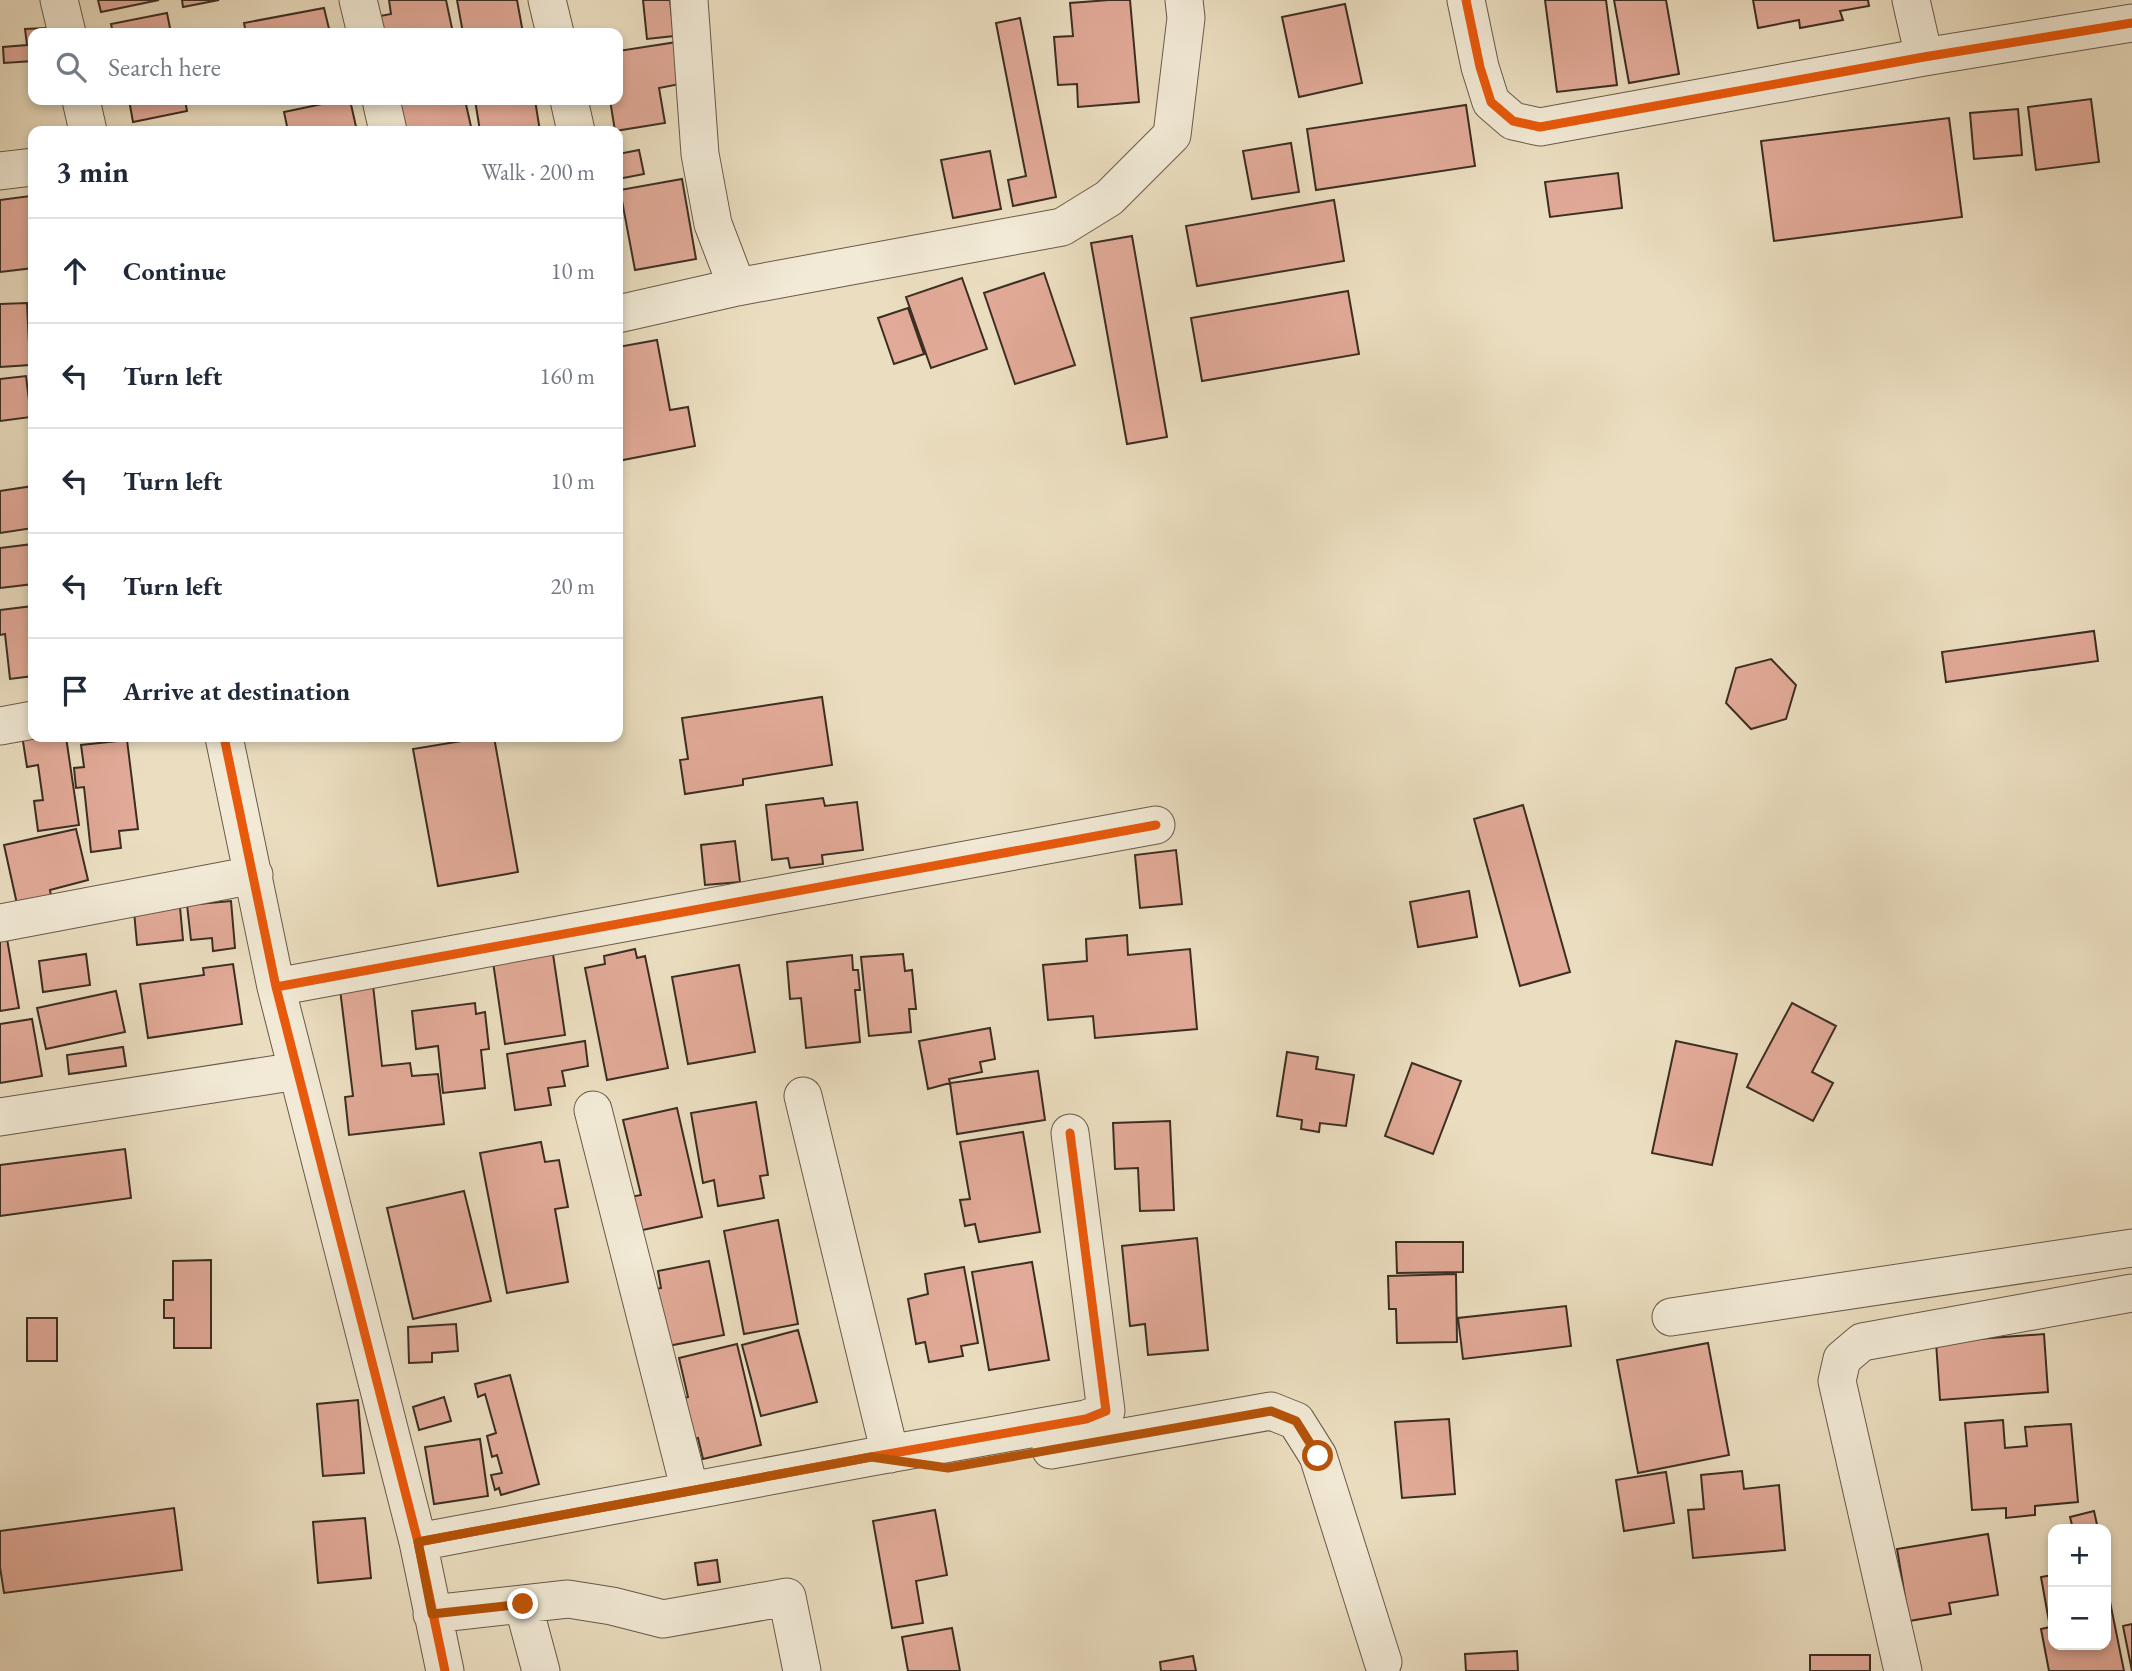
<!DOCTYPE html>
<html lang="en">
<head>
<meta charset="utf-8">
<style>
	body { margin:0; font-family:"EB Garamond",serif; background:#f2f2f3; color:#1f2937 }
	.controls { position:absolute; right:21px; bottom:21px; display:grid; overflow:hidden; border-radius:14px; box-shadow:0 4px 10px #0003 }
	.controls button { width:63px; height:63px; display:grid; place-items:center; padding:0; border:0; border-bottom:2px solid #e0e1e3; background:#fff; color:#1f2937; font:35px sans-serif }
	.stop { position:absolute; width:21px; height:21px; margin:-16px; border:5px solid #b45309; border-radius:50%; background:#fff }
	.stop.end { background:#b45309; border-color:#fff; box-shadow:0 2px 7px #0008 }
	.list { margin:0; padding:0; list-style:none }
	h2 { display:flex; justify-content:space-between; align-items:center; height:91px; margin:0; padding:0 28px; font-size:30px }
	h2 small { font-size:23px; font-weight:400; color:#747a83 }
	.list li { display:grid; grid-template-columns:46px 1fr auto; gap:21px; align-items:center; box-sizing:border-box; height:105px; padding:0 28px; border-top:2px solid #e0e1e3 }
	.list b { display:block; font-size:26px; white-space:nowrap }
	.list em { font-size:23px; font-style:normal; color:#747a83 }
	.icon { flex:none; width:38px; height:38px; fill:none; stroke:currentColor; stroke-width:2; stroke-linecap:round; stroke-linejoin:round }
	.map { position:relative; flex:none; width:2132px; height:1671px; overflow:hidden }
	.search { position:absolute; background:#fff; box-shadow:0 4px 10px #0003; left:28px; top:28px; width:595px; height:77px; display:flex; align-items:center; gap:18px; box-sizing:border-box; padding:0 24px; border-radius:14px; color:#747a83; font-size:26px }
	.panel { position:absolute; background:#fff; box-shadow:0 4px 10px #0003; left:28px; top:126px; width:595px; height:616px; border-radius:14px }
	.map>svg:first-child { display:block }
	.building { fill:#e2aa98; stroke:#3c2e23; stroke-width:2 }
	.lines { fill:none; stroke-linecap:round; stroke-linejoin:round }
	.minor-casing { stroke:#685a4a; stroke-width:39 }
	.minor { stroke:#f2ead6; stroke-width:37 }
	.cycleway-casing { stroke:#f2ead6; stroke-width:13 }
	.cycleway { stroke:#e8590c; stroke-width:9 }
	.route { stroke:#b45309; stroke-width:9 }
</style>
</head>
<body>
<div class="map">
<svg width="2132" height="1671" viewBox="0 0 2132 1671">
	<rect width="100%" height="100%" fill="#ebdec0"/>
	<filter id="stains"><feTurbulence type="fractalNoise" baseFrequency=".00286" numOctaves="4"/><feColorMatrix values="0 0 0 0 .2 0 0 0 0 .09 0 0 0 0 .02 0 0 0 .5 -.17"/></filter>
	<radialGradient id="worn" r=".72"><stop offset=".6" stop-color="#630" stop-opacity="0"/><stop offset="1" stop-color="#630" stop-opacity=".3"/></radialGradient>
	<path class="building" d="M98,0H159L101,12Z
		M182,0H219L183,7Z
		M389,0H446L453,33H383L380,16L391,14Z
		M457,0H517L523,33H463Z
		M643,0H670L674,36L647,39Z
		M1109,0H1130L1139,102L1078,107L1077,84L1058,85L1054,37L1073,36L1070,3Z
		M1545,0H1606L1617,85L1557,92Z
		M1614,0H1666L1679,74L1629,83Z
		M1753,0H1868L1869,6L1840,11L1843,20L1800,28L1799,20L1758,28Z
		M1345,4L1362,83L1299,97L1282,17Z
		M324,8L330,33H246L244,23Z
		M167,13L171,33H113L111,24Z
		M1020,18L1056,197L1013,206L1008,180L1026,176L996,23Z
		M46,28V33H33V61L4,63L3,47L27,45L25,29Z
		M677,42L685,83L659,88L665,123L615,131L610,100H618V51Z
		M2091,99L2099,162L2036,170L2028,107Z
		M129,100H185L187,111L133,122Z
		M341,100H350L357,131H288L284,112Z
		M405,100H465L472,131H396L390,103Z
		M475,100H535L540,131H480Z
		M1466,105L1475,166L1316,190L1307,129Z
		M2018,109L2022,155L1974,159L1970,113Z
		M1949,118L1962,217L1774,241L1761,141Z
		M1291,143L1299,192L1252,199L1243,151Z
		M639,150L644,174L618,179V154Z
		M990,151L1001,209L953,218L941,160Z
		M1618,173L1622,208L1550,217L1545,182Z
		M682,179L696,259L635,270L620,190Z
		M30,196L33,220V268L0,272V200Z
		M1334,200L1344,261L1197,286L1186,226Z
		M1132,236L1167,437L1127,444L1091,243Z
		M1044,273L1075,365L1015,384L984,293Z
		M962,278L987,349L931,368L906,297Z
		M1348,291L1359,354L1202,381L1191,318Z
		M27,303L30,365L0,367V304Z
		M908,308L924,354L894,364L878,318Z
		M657,340L670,410L688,407L695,446L618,461V347Z
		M26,376L31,417L0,421V379Z
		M33,486V528L0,533V491Z
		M33,544V584L0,588V548Z
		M33,606V676L10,679L5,634L0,635V610Z
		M2094,631L2098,661L1946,682L1942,652Z
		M1771,659L1796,685L1786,719L1751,729L1726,703L1736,668Z
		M822,697L832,765L743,779V785L685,794L680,760L688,759L682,718Z
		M22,735L66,737L79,825L38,831L34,801L43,800L38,765L27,767Z
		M486,737H494L518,872L438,886L413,749Z
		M127,740L138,829L119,831L121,848L91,852L84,787L76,788L74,768L84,767L81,745Z
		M823,798L825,806L857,802L863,850L822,855L823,864L790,868L788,858L772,860L766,805Z
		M1523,805L1570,972L1520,986L1474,819Z
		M76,829L88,880L50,890L51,896L17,904L4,845Z
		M735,841L740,882L705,885L701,845Z
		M1176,850L1182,904L1140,908L1135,855Z
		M1469,891L1477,937L1418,947L1410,902Z
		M231,901L235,948L213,951L212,938L191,940L187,905Z
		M180,907L183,940L137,945L134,911Z
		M6,933L19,1008L0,1011V934Z
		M1127,935L1128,955L1190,949L1197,1029L1095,1038L1093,1016L1048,1020L1043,965L1087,961L1086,939Z
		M635,949L637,958L645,956L668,1068L607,1080L585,968L605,964L604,956Z
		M86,954L90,985L43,992L39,961Z
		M553,954L565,1035L505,1044L493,962Z
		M903,954L905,971L912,970L916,1009H909L911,1032L869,1036L861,957Z
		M852,955L853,970H858L860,990H855L860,1042L806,1048L801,998L790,999L787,962Z
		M233,964L242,1024L148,1038L140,984L204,975L203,968Z
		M739,965L755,1052L688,1064L672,977Z
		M373,985L382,1066L410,1063L412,1076L438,1074L444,1124L349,1135L345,1097L353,1096L340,989Z
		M116,991L125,1032L46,1049L37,1008Z
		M475,1003L476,1014L485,1012L489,1049L481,1050L485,1088L443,1093L438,1046L416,1049L412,1011Z
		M1792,1003L1836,1026L1812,1072L1833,1083L1813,1121L1747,1087Z
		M32,1019L42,1076L0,1083V1024Z
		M990,1028L995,1059L980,1062L982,1072L949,1079L950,1083L928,1089L919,1041Z
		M585,1041L588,1066L562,1071L565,1086L548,1088L551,1105L515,1110L507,1054Z
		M1676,1041L1737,1054L1712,1165L1652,1153Z
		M123,1047L126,1066L69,1074L67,1055Z
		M1287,1052L1318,1057L1316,1069L1354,1075L1346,1126L1320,1123L1319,1132L1301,1129L1302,1120L1277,1116Z
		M1412,1063L1461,1081L1433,1154L1385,1136Z
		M1038,1071L1045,1120L957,1134L950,1083Z
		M756,1102L768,1175L760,1176L764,1198L718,1206L714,1180L703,1183L691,1113Z
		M677,1108L702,1217L629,1233L620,1199L641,1195L623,1120Z
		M1170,1121L1174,1210L1140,1211L1138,1168L1115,1169L1113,1123Z
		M1023,1132L1040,1232L979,1242L975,1224L965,1226L960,1200L970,1199L960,1142Z
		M541,1142L545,1162L559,1160L568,1207L555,1209L568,1282L507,1293L480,1153Z
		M125,1149L131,1198L0,1216V1165Z
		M464,1191L491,1301L413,1319L387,1208Z
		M778,1220L798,1324L744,1334L724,1231Z
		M1197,1238L1208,1350L1148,1355L1145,1324L1130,1326L1122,1246Z
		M1396,1242H1463V1272L1397,1273Z
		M211,1260V1348H174V1318H164V1300H173V1261Z
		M709,1261L724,1335L668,1346L647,1291L661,1288L658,1271Z
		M1032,1262L1049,1360L989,1370L972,1272Z
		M964,1267L978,1343L961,1346L963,1356L929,1362L925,1342L916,1344L908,1299L928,1294L925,1274Z
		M1456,1274L1457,1342L1397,1343L1396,1309H1389L1388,1276Z
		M1566,1306L1571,1346L1463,1359L1458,1318Z
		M27,1318H57V1361H27Z
		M456,1324L458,1351L432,1353V1362L409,1363L408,1327Z
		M798,1330L817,1402L761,1416L742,1345Z
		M2044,1334L2048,1392L1940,1400L1936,1342Z
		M1708,1343L1729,1455L1638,1473L1617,1360Z
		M737,1344L761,1445L703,1459L698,1438L687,1441L677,1400L688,1397L679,1358Z
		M510,1375L539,1484L501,1495L499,1488L495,1490L491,1475L502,1473L497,1455L492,1457L487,1436L496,1433L485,1394L478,1397L475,1384Z
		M444,1397L451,1421L419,1430L413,1407Z
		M358,1400L364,1473L323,1476L317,1404Z
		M1449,1419L1455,1494L1402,1498L1395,1422Z
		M2003,1420L2005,1448L2027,1446L2025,1427L2071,1424L2078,1502L2035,1506V1515L2006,1518V1508L1972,1510L1965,1423Z
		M480,1439L488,1496L434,1504L425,1447Z
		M1742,1471L1744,1489L1779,1485L1785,1550L1693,1558L1688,1510L1704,1509L1701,1475Z
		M1666,1472L1674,1523L1624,1531L1616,1480Z
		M174,1508L182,1570L4,1593L0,1567V1531Z
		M935,1510L947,1575L916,1581L923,1623L892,1628L873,1521Z
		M2094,1511L2098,1529H2073L2070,1517Z
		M365,1518L371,1578L318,1583L313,1522Z
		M1988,1534L1998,1595L1949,1603L1951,1614L1909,1621L1897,1549Z
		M717,1560L720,1582L698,1585L695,1563Z
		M2053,1575V1645H2106V1582L2124,1671H2049L2041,1629L2050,1627L2041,1577Z
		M2132,1624V1671L2123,1626Z
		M952,1628L960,1671H908L902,1637Z
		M1517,1651L1518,1671H1466L1465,1654Z
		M1810,1655H1870V1671H1810Z
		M1193,1656L1196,1671H1161L1160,1662Z"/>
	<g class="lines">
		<defs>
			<path id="minor" d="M59,0L67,33
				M358,0L366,33
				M547,0L555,33
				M689,0L700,154L713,224L737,287
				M1466,0L1480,67L1491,102L1513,121L1540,127L1924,57L2132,23
				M1911,0L1924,57
				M81,100L88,131
				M381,100L388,131
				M569,100L576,131
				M0,171L33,167
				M618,314L737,287L1062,227L1109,198L1172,135L1186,18L1184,0
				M0,726L33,720
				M224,737L276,987L418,1542L445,1671
				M0,923L254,875
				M276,987L1156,825
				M803,1096L890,1454
				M593,1110L690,1491
				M0,1117L297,1071
				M1671,1317L2132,1248
				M1051,1450L1271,1411L1296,1421L1318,1456L1383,1662
				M418,1542L871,1457L1086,1419L1106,1411L1070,1133
				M523,1604L541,1671
				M432,1614L568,1599L612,1606L663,1619L787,1597L802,1671
				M1903,1671L1837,1381L1842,1359L1862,1342L2132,1293"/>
		</defs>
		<use href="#minor" class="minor-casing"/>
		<use href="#minor" class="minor"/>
		<defs>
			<path id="cycleway" d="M1466,0L1480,67L1491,102L1513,121L1540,127L1924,57L2132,23
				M224,737L276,987L418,1542L445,1671
				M276,987L1156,825
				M418,1542L871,1457L1086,1419L1106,1411L1070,1133"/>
		</defs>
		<use href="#cycleway" class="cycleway-casing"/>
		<use href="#cycleway" class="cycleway"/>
	</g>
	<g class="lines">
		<path class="route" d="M523,1604L432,1614L418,1542L871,1457L948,1468L1271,1411L1296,1421L1318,1456"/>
	</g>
	<rect width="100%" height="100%" filter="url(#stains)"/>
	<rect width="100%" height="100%" fill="url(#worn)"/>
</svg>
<div class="controls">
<button>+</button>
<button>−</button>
</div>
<div class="stop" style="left:1318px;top:1456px"></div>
<div class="stop end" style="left:523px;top:1604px"></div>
<div class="search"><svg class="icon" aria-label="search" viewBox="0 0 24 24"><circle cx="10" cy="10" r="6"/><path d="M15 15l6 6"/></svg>Search here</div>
<section class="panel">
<h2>3 min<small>Walk · 200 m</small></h2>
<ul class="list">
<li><svg class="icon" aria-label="ahead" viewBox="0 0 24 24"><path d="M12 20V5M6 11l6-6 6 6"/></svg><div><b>Continue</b></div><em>10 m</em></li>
<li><svg class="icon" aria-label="left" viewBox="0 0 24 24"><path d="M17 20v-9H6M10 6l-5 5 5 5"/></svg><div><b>Turn left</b></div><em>160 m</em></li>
<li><svg class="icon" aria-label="left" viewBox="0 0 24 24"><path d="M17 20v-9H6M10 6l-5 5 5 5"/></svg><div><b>Turn left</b></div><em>10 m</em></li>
<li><svg class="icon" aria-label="left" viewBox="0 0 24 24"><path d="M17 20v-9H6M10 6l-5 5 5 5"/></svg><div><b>Turn left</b></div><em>20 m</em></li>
<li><svg class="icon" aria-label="arrive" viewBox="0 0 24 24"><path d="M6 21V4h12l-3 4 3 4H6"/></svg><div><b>Arrive at destination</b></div></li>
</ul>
</section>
</div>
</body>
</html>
